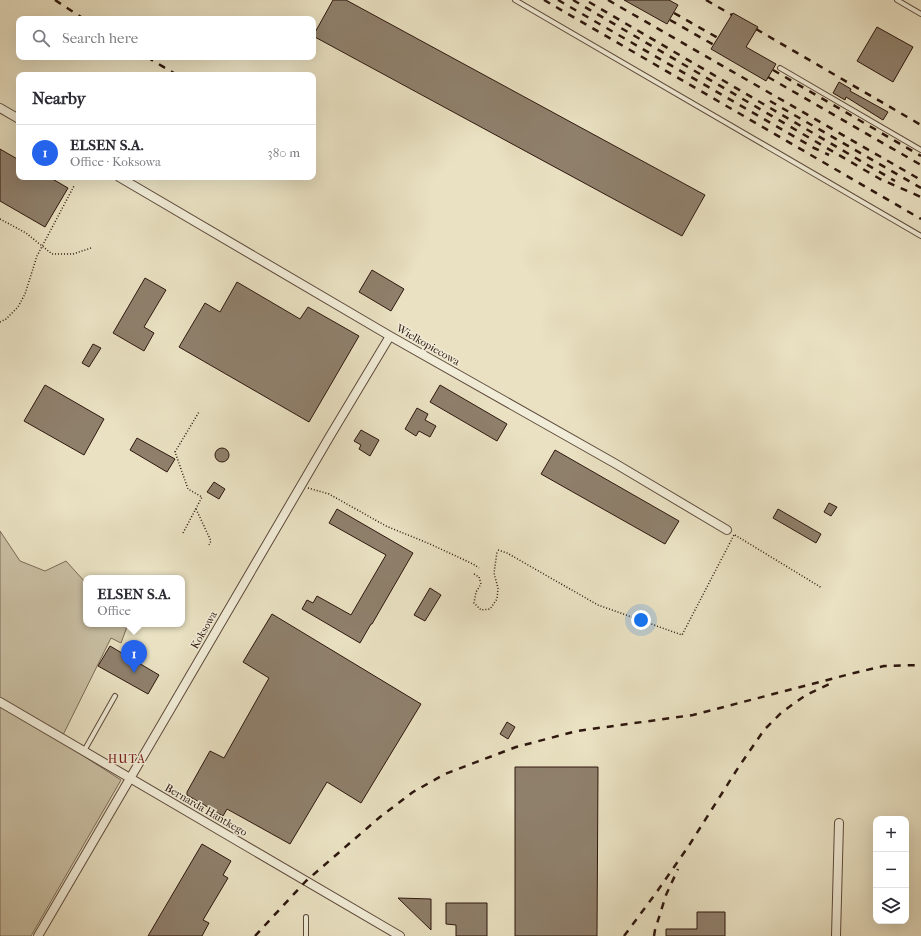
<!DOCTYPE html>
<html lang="en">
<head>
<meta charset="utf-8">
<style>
	body { margin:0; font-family:"IM FELL French Canon",serif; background:#f7f7f7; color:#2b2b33 }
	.controls { position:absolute; right:12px; bottom:12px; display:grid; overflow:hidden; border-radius:8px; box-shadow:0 4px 16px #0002 }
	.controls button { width:36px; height:36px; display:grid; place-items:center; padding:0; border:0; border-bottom:1px solid #e1e1e2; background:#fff; color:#2b2b33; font:20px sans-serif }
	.you { position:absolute; left:641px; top:620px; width:14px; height:14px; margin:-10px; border:3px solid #fff; border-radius:50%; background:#1a73e8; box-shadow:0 0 0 6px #1a73e833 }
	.badge { display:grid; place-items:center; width:26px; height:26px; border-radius:50%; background:#2563eb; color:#fff; font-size:13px; font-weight:700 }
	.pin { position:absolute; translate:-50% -33px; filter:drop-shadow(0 1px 2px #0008) }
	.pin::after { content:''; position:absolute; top:21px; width:14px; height:12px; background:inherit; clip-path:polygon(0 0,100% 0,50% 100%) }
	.popup { position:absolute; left:83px; top:575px; width:102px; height:52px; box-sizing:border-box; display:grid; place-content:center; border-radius:8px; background:#fff; filter:drop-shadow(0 1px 3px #0005); font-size:13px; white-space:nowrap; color:#7c7c81 }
	.popup b { font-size:15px; color:#2b2b33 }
	.popup::after { content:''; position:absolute; left:50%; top:100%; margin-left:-8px; border:8px solid transparent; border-top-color:#fff }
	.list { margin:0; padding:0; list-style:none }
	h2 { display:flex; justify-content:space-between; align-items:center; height:52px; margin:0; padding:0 16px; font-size:17px }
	h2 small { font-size:13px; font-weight:400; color:#7c7c81 }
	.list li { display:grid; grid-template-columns:26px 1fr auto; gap:12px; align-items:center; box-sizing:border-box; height:56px; padding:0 16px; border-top:1px solid #e1e1e2 }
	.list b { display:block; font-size:15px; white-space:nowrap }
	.list p { margin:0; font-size:13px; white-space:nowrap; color:#7c7c81 }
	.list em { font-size:13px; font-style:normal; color:#7c7c81 }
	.icon { flex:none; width:22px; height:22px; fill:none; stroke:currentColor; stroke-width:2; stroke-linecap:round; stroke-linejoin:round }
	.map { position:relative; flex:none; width:921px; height:936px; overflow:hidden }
	.search { position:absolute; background:#fff; box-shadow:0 4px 16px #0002; left:16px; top:16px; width:300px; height:44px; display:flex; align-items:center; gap:10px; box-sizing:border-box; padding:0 14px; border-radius:8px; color:#7c7c81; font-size:15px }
	.panel { position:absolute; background:#fff; box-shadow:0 4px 16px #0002; left:16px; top:72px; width:300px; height:108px; border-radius:8px }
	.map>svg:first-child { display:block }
	.green { fill:#c9bfa3; stroke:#7c6b58 }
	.building { fill:#8f806c; stroke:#2e170e }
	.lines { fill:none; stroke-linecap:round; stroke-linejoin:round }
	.service-casing { stroke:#5d4a3b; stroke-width:6 }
	.minor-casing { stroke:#5d4a3b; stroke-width:10 }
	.path { stroke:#2e170e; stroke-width:1.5; stroke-dasharray:1 2; stroke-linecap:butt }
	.service { stroke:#f1ecd7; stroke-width:4 }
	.minor { stroke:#f1ecd7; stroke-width:8 }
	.rail { stroke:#2e170e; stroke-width:2.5; stroke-dasharray:7 7; stroke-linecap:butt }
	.labels { text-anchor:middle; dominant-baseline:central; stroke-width:3; stroke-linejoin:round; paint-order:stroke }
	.street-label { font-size:11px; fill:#2e170e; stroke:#f1ecd7 }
	.neighbourhood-label { font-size:12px; letter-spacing:1px; fill:#7a1f14; stroke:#f1ecd7 }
</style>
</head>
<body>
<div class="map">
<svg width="921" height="936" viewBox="0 0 921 936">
	<rect width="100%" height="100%" fill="#e9e1c2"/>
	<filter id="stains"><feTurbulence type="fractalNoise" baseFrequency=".005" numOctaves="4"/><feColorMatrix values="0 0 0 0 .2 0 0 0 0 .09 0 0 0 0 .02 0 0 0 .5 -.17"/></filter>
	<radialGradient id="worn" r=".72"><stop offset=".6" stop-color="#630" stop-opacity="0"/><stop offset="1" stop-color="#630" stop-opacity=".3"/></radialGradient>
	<path class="green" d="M0,531L20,561L45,571L66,561L86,583V624H128L121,643L111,638L60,741L121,780L31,936H0Z"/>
	<path class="building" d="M333,0H346L705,195L682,236L313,36Z
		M624,0H669L678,5L667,24Z
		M733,13L758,27L746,47L776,64L766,81L711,49Z
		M877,27L913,47L893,82L857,61Z
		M839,82L851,89L850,91L888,112L883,120L846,97L845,100L833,93Z
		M0,149L19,160V177H49L68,188L45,227L0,201Z
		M372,270L404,289L391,311L359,292Z
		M145,278L166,290L144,327L154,333L144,351L113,333Z
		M237,282L300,319L308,307L359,336L309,422L179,347L205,303L220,312Z
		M93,344L101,348L89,367L82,363Z
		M45,385L104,419L84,455L24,421Z
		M440,385L507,424L497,441L430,402Z
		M417,408L428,414L425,420L436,426L430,437L419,431L416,436L405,429Z
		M361,430L379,440L370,456L359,449L361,445L354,441Z
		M137,438L175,459L167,472L130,450Z
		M215 455a7 7 0 1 1 14 0a7 7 0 1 1-14 0Z
		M555,450L679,521L665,544L541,474Z
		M214,482L225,489L219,499L207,492Z
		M829,503L837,507L831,516L824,512Z
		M337,509L413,553L372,624H371L360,643L302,609L307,600L313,603L317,596L351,615L386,555L329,523Z
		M778,509L821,534L816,543L773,518Z
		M430,588L441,595L425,621L414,615Z
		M272,614L421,704L361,803L327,782L290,844L227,809L223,816L187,795V792L210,751L224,758L269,678L243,662Z
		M110,646L159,675L148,694L98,666Z
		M507,722L515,727L508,739L500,734Z
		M515,767H598L597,936H515Z
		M202,844L231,861L223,875L228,878L203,920L209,923L202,936H148Z
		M398,898L431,899V930Z
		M446,903H487V936H456V925L446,924Z
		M697,912H725V936H666V929H697Z"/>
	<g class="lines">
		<defs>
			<path id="service" d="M515,0L921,236
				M897,0L921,14
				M780,68L921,150
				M84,751L115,696
				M306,936V917"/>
			<path id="minor" d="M0,108L19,119
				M119,177L390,336L616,464L727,530
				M0,702L400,936
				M38,936L330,436L390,336
				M836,936L839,823"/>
		</defs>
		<use href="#service" class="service-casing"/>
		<use href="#minor" class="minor-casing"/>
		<path class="path" d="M0,219L26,233L52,254H73L91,248
			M0,322L6,319L18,307L25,294L37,256L74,186
			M308,488L329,494L386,526L430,544L473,564L479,568
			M196,509L211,541L209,545
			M183,533L202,497L188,489L175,452L199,412
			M735,535L822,588
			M498,550L507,553L598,605L682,635L734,535
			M474,574L479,577L481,584L476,592L474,603L481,610L490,609L497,599L498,588L494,573L497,552"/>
		<use href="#service" class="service"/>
		<use href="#minor" class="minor"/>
		<path class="rail" d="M55,0L84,19
			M544,0L921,219
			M558,0L814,148L829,155
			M573,0L880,179L921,197
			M608,0L921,180
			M706,0L732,15
			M589,2L895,181
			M674,13L718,38
			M670,20L714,45
			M756,29L921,125
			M147,57L177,75
			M773,70L921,156
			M768,77L921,165
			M770,101L921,188
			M255,936L306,881L380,817L413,792L445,774L516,747L577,731L693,715L854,673L884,666L921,665
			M624,936L656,893L688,847L738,768L764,730L782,712L806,695L834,682
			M654,936L655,930L666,895L678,869"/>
	</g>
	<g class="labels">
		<g class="street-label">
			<text transform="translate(428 345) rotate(30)">Wielkopiecowa</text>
			<text transform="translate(204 630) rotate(-60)">Koksowa</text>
			<text transform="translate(206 810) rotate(30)">Bernarda Hantkego</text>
		</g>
		<g class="neighbourhood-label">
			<text x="127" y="759">HUTA</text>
		</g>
	</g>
	<rect width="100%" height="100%" filter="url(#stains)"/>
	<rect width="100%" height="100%" fill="url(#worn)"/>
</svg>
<div class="controls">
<button>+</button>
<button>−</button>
<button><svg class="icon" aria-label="layers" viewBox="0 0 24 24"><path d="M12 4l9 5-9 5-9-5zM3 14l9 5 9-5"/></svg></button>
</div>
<div class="you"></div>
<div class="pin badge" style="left:134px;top:673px">1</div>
<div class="popup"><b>ELSEN S.A.</b>Office</div>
<div class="search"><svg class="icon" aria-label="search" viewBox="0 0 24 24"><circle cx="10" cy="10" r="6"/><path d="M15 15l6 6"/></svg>Search here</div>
<section class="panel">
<h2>Nearby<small></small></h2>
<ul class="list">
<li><span class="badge">1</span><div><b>ELSEN S.A.</b><p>Office · Koksowa</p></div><em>380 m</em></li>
</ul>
</section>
</div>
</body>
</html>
